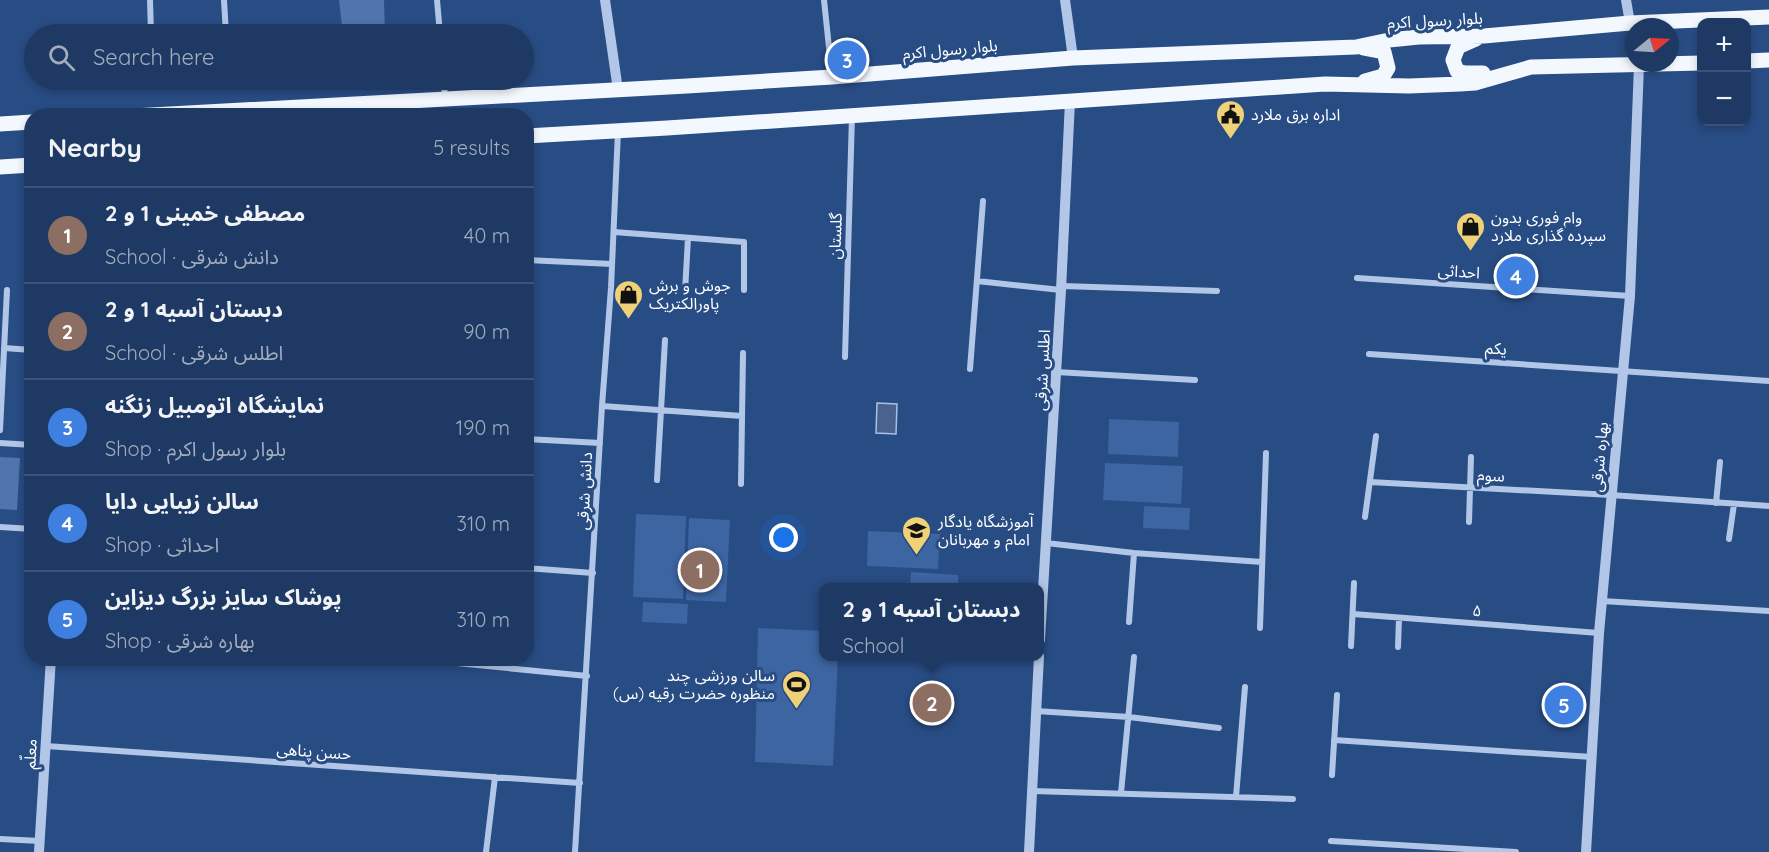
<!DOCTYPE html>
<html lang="en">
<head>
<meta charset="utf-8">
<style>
	body { margin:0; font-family:Quicksand,"Noto Sans Arabic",sans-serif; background:#2b446c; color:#f1f3f6 }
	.controls { position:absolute; right:18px; top:18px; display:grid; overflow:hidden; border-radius:12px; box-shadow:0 3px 9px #0003 }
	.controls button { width:54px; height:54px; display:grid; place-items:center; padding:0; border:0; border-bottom:2px solid #3c5378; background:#1e3963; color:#f1f3f6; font:30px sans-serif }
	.compass { position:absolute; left:1625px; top:18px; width:54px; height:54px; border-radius:50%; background:#1e3963; box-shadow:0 3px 9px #0003; rotate:72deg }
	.you { position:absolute; left:784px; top:538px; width:21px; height:21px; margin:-15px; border:4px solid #fff; border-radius:50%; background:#1a73e8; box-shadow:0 0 0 9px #1a73e833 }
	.badge { display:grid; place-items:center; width:39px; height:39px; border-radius:50%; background:#efd278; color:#fff; font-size:20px; font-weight:700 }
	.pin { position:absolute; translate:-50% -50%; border:3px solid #fff; box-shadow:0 2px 6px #0006 }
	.popup { position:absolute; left:819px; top:583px; width:225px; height:78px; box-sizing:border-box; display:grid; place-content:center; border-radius:12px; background:#1e3963; filter:drop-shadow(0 2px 4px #0005); font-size:20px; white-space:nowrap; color:#a1acbe }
	.popup b { font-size:22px; color:#f1f3f6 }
	.popup::after { content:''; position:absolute; left:50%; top:100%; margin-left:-12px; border:12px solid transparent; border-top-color:#1e3963 }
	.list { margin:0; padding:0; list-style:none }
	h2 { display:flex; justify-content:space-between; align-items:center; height:78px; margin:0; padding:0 24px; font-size:26px }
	h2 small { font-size:20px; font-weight:400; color:#a1acbe }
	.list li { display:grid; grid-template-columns:39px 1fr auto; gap:18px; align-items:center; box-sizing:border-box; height:96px; padding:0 24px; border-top:2px solid #3c5378 }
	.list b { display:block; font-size:22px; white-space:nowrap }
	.list p { margin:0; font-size:20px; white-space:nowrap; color:#a1acbe }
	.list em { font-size:20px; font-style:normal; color:#a1acbe }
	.icon { flex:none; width:33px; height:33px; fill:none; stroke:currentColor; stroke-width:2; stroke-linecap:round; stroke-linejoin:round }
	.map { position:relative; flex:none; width:1769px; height:852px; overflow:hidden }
	.search { position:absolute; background:#1e3963; box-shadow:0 3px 9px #0003; left:24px; top:24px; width:510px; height:66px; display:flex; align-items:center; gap:15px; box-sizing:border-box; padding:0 21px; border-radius:33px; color:#a1acbe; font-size:22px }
	.panel { position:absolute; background:#1e3963; box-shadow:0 3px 9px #0003; left:24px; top:108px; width:510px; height:558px; border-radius:24px }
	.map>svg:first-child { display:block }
	.green { fill:#3c65a1 }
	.water { fill:#49638c; stroke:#a6c1e8; stroke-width:1.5 }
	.building { fill:#5075ac }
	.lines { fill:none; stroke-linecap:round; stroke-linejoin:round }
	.minor { stroke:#b2c7e7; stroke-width:6 }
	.tertiary { stroke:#b2c7e7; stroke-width:10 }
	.primary { stroke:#f3f7fe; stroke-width:15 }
	.labels { text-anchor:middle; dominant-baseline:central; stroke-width:6; stroke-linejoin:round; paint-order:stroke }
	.street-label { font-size:16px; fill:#fff; stroke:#284c84 }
	.poi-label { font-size:16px; fill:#fff; stroke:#284c84; text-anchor:start }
</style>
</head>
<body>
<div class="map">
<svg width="1769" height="852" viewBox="0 0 1769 852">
	<rect width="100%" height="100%" fill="#284c84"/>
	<path class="green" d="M1109,419L1179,422L1178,457L1108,454Z
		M1105,463L1183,466L1181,504L1103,500Z
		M1144,506L1190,508L1189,530L1143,528Z
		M636,514L686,516L683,599L633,597Z
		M689,518L730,520L726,602L686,600Z
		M868,531L940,534L938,569L867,566Z
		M911,572L958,575V587H910Z
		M643,602L688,604L687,624L642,622Z
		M758,628L824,631V656L838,657L833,766L755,762Z"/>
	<path class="water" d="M877,403L897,404L896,434L876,433Z"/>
	<path class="building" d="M339,0H384L385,34H343Z
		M0,457L20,458L17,510L0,509Z"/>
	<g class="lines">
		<path class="minor" d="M150,0L151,34
			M224,0L226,34
			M437,0L440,34
			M824,0L832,76
			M154,80V83
			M444,80L445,99
			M614,232L744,242V290
			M526,260L612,264
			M1357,278L1630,296
			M977,281L1061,290
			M1062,286L1217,291
			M685,292L688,238
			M4,348L32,350
			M1369,354L1769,381
			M845,357L852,116
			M970,369L983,201
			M1056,372L1195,380
			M602,406L742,416
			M0,430L7,290
			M526,439L600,443
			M0,443L32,445
			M657,480L665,340
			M1370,482L1611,495L1769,506
			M741,484L743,353
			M1716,503L1720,462
			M1365,517L1376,436
			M1469,522L1471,457
			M0,527L32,529
			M1729,539L1734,504
			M1046,543L1134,553L1262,562
			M526,568L593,573
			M527,597L531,538
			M1602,601L1769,611
			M1353,614L1599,633
			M1129,622L1134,553
			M1260,628L1266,453
			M1351,646L1354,583
			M1398,647L1399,618
			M406,658L587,676
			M1036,711L1129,717L1219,728
			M1334,740L1592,757
			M46,746L580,783
			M1332,775L1337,695
			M1032,791L1293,799
			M1121,793L1134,657
			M1236,797L1245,687
			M0,839L40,841
			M1331,841L1516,852
			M486,852L495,777
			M575,852L602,406L611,288L618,131"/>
		<path class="tertiary" d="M605,0L618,90
			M1065,0L1073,58
			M1626,0L1630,23
			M1040,640L1061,290L1070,101
			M39,852L51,658
			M1029,852L1039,656
			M1586,852L1599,633L1630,296L1639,65"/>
		<path class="primary" d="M1476,39L1458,47L1453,60L1457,71L1465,73H1483
			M1363,48L1384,52L1388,68L1383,76L1365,81
			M1746,61L1769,60
			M133,116L687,86L832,77L1073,58L1356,47L1389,40L1419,37L1484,36L1630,23L1769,17
			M0,124L32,122
			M526,136L667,128L1325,84L1409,86L1460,84L1475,83L1531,67L1702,63
			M0,167L32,165"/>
	</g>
	<defs>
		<symbol id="civic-pin" viewBox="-11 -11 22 30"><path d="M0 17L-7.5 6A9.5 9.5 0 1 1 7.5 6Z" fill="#efd278" stroke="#284c84"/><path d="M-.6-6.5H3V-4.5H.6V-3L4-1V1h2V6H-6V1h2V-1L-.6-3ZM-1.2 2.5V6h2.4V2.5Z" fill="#111"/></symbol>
		<symbol id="shop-pin" viewBox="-11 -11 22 30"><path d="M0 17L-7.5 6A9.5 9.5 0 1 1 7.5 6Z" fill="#efd278" stroke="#284c84"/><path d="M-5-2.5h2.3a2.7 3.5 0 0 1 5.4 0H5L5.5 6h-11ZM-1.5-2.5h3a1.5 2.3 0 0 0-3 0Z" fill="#111"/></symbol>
		<symbol id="school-pin" viewBox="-11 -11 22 30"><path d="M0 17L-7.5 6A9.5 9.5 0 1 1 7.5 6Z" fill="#efd278" stroke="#284c84"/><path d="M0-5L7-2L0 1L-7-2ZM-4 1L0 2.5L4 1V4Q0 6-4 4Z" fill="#111"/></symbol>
		<symbol id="stadium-pin" viewBox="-11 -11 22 30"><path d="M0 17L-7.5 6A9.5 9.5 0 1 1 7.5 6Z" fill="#efd278" stroke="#284c84"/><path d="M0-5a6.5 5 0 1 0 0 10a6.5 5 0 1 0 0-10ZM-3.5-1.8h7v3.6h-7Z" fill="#111"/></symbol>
	</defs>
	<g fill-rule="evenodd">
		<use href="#civic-pin" x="1214" y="98" width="33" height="45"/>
		<use href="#shop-pin" x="1454" y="210" width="33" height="45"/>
		<use href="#shop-pin" x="612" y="278" width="33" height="45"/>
		<use href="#school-pin" x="900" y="514" width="33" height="45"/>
		<use href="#stadium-pin" x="780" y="668" width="33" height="45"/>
	</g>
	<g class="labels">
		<g class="street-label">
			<text transform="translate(1435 20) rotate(-3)">بلوار رسول اکرم</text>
			<text transform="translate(950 49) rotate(-5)">بلوار رسول اکرم</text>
			<text transform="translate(835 236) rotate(-88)">گلستان</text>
			<text transform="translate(1459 271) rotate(4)">احداثی</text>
			<text transform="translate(1496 348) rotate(4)">یکم</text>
			<text transform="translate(1042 370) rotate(-87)">اطلس شرقی</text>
			<text transform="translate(1599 457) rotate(-85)">بهاره شرقی</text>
			<text transform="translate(1491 475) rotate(3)">سوم</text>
			<text transform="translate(584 491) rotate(-87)">دانش شرقی</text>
			<text transform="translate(1477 610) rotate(4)">۵</text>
			<text transform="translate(314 751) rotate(4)">حسن پناهی</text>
			<text transform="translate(30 754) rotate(-87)">معلّم</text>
		</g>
		<g class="poi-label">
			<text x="1251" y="114">اداره برق ملارد</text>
			<text x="1491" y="217">وام فوری بدون<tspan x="1491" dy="18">سپرده گذاری ملارد</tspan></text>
			<text x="649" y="285">جوش و برش<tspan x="649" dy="18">پاورالکتریک</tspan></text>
			<text x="938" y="521">آموزشگاه یادگار<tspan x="938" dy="18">امام و مهربانان</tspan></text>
			<text x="775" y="675" text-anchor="end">سالن ورزشی چند<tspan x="775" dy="18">منظوره حضرت رقیه (س)</tspan></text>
		</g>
	</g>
</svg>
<div class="controls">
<button>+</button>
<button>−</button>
</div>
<svg class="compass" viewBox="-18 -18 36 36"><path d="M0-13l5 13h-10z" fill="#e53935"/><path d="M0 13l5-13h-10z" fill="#a1acbe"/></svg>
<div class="you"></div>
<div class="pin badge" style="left:700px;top:570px;background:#8d6e63">1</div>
<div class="pin badge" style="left:932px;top:703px;background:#8d6e63">2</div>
<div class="popup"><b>دبستان آسیه 1 و 2</b>School</div>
<div class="pin badge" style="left:847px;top:60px;background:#3f7fe0">3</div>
<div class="pin badge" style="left:1516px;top:276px;background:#3f7fe0">4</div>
<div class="pin badge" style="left:1564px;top:705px;background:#3f7fe0">5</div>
<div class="search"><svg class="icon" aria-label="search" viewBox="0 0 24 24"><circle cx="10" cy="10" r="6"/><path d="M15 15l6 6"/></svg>Search here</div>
<section class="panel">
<h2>Nearby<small>5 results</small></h2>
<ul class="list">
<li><span class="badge" style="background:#8d6e63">1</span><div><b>مصطفی خمینی 1 و 2</b><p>School · دانش شرقی</p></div><em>40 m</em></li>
<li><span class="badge" style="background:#8d6e63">2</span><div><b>دبستان آسیه 1 و 2</b><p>School · اطلس شرقی</p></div><em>90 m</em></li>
<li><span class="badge" style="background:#3f7fe0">3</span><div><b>نمایشگاه اتومبیل زنگنه</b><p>Shop · بلوار رسول اکرم</p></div><em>190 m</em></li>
<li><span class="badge" style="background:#3f7fe0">4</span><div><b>سالن زیبایی دایا</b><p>Shop · احداثی</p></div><em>310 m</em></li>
<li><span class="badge" style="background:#3f7fe0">5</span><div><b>پوشاک سایز بزرگ دیزاین</b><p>Shop · بهاره شرقی</p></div><em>310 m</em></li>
</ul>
</section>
</div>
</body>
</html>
